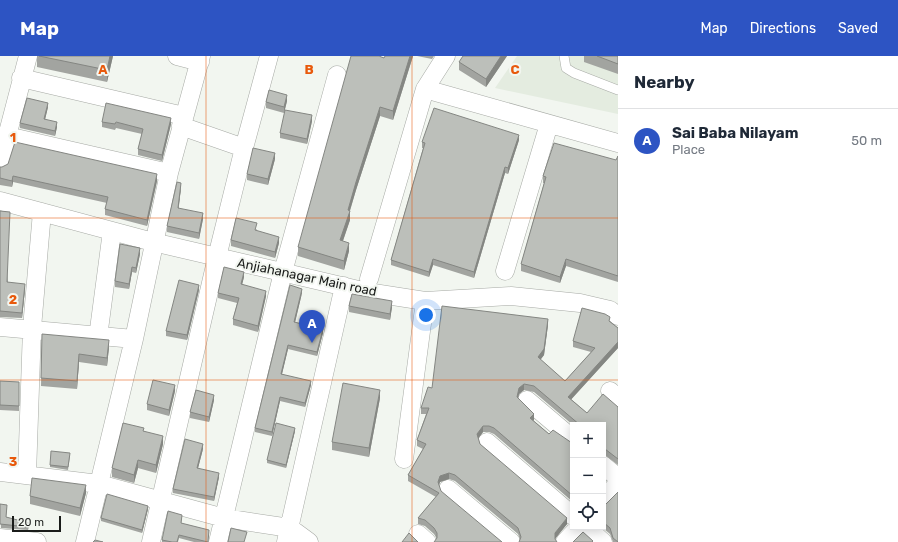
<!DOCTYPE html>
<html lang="en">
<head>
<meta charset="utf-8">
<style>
	body { margin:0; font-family:Rubik,sans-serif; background:#f2f2f3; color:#1f2937 }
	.controls { position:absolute; right:12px; bottom:12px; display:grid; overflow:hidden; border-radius:0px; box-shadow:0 2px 10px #0003 }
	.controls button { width:36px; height:36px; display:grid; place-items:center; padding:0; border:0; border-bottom:1px solid #e0e1e3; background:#fff; color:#1f2937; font:20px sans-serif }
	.scale { position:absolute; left:12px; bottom:10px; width:49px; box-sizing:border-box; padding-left:4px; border:2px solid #1a1c1a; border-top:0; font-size:11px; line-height:14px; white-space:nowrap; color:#1a1c1a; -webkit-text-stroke:3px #f2f6f0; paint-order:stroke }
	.you { position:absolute; left:426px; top:259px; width:14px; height:14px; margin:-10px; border:3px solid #fff; border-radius:50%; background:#1a73e8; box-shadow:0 0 0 6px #1a73e833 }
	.badge { display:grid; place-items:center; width:26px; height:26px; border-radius:50%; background:#2d54c3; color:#fff; font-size:13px; font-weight:700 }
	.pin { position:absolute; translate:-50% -33px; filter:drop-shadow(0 1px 2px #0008) }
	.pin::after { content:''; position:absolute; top:21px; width:14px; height:12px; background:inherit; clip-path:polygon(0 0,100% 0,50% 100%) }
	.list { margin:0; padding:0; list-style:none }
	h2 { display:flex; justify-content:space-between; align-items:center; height:52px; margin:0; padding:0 16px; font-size:17px }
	h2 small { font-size:13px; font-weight:400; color:#747a83 }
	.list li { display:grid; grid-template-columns:26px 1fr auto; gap:12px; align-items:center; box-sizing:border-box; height:64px; padding:0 16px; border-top:1px solid #e0e1e3 }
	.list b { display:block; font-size:15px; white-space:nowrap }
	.list p { margin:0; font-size:13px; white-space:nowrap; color:#747a83 }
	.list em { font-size:13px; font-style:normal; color:#747a83 }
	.icon { flex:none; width:22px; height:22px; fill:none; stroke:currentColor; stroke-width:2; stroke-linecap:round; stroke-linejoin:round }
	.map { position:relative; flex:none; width:618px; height:486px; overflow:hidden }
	header { display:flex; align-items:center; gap:24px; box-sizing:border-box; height:56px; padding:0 20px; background:#2d54c3; color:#fff }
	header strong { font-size:19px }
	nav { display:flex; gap:22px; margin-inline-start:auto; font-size:14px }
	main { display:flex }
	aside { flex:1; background:#fff }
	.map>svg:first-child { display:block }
	.built { fill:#e4ece0 }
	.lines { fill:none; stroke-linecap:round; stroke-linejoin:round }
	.service-casing { stroke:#a7aaa5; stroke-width:10 }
	.minor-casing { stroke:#a7aaa5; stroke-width:19 }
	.service { stroke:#fff; stroke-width:9 }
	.minor { stroke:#fff; stroke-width:18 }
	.wall { fill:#a2a4a0 }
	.shaded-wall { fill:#848682 }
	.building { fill:#bcbfba; stroke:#848682 }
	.grid { fill:none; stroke:#e8590c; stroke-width:1; stroke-opacity:0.55 }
	.labels { text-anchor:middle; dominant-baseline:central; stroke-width:4; stroke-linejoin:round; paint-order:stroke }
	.street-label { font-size:13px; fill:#1a1c1a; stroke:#f2f6f0 }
	.grid-label { font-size:13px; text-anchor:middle; font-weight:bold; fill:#e8590c; stroke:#f2f6f0; stroke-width:4; stroke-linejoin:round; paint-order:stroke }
</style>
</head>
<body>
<header>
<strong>Map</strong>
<nav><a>Map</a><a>Directions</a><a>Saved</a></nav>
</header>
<main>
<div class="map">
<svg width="618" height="486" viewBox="0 0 618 486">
	<rect width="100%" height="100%" fill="#f2f6f0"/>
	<path class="built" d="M517,0H618V58L495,32Z"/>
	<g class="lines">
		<defs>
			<path id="service" d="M564,0L566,12L574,17L618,34"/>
			<path id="minor" d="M177,0L200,6
				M21,22L184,60
				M425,33L618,87
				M181,70L244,92
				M7,80L169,117
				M0,107L28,0
				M0,145L153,186L367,236L425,245L511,240L580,247L610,254L618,260
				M505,215L549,68
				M369,223L425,33L446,0
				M0,271L134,283
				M98,281L112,175
				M610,335L618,342
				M527,344L573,383
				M487,386L573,460
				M404,403L425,245
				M603,409L618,422
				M0,416L99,428L224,462L290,472L309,486
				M27,419L32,272L42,156
				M448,433L511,486
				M603,444L618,427
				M586,471L603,486
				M418,478L427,486
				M0,482L37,486
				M85,486L134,283L169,117L201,0
				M151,486L217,201L244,92L269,0
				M218,486L283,216L337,19
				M286,486L344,230
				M565,486L579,471"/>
		</defs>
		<use href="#service" class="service-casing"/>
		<use href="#minor" class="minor-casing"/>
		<use href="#service" class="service"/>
		<use href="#minor" class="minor"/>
	</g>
	<path class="wall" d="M37,0H113L107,26L37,11Z
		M413,0L393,64L380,60L356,134L350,155V164L343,185L349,195L344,214L298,200V191L384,2Z
		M417,0H434L432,3Z
		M507,0L486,31L459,14V6Z
		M584,0H618V18L584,6Z
		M287,45L284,57L266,52V46Z
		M48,51L45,63L57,71L55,80L20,72V67Z
		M312,65L307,88L280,82V77Z
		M102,66L171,68L162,105L138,99V93L142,78L116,72L115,74L102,71Z
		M519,84L508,118L505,117L474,222L433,209L429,221L391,209V204L423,92H422V86Z
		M618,100V226L566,210L560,227L521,215V208L544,127H543V120L616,104Z
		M275,103L268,129L247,124V118Z
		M0,111L157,125L147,170L105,159V153L107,147L13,126L12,131L0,129Z
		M181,132L178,153L203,163L199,183L167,176V170Z
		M0,155L8,226L25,233L22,262L0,261Z
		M257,173L256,175L279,187L275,202L231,190V184Z
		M140,198L136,217L132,216L129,233L115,231V225Z
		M244,221L242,228L266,240L258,276L233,269V263L237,247L218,242V237Z
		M199,234L187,284L166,280V275Z
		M302,237L295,267L323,277L317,300L288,293L282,318L311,329L305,351L280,345L272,380L255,376V372Z
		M349,250L392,251L390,264L349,256Z
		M610,265L618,272V292L571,343L587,357L618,351V409L605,399L603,400V369H573L534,336L524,334L519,338L518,342L534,364H533L549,378L572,387H573V446L494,378L489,376H483L478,383L480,388L567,468L555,483L520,484L518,478L455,425L449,423L440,426L439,429L437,483L434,478L425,470L418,468V462L436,441L408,425V419L423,393L417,390V384L426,358H421V352L548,269L544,299L540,304L565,325L591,296L573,291V285Z
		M42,278L109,291L107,310L79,306L77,333L41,330Z
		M0,325L19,326V355L0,354Z
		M175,335L169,360L147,354V348Z
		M380,342L369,401L332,394V386Z
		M214,344L209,366L190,362V356Z
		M144,375L163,388L156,417L138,412L134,427L112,421V412Z
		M295,375L286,412L267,407V404Z
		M203,393L198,412L219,421L214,445L173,437V433Z
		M70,400L68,414L50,411V409Z
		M86,437L80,460L30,448V440Z
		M603,447L618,486H613L610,478L602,471H603Z
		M0,448L7,452L6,461L29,471L28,474L1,472Z
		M148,453L142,477L101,465V462Z
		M182,462L181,467L208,486H194L179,482L178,486H162V484Z"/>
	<path class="shaded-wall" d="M110,0H113L107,26V14Z
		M410,0H413L393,64V55Z
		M501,0H507L486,31V23Z
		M287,39V45L284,57V51Z
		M48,47V51L44,68V63Z
		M380,51V60L356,134L349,157L350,155V164L340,193V184L348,154L356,126Z
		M312,59V65L307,88V83Z
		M171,62V68L162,105V99Z
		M57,66V71L55,80V75Z
		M519,79V84L508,118V112Z
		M275,97V103L268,129V123Z
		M505,111V117L474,222V216Z
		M157,118V125L147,170V164Z
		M13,120V126L12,131V125Z
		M181,127V132L178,158V152Z
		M203,157V163L199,183V177Z
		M279,181V187L275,202V196Z
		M349,187V195L344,214V205Z
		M140,192V198L136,217V212Z
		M433,203V209L429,221V216Z
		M566,203V210L560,227V221Z
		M132,211V216L129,233V228Z
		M244,216V221L241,233V228Z
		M25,228V233L22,262V257Z
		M199,229V234L187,284V279Z
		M302,233V237L294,270V266Z
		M266,235V240L258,276V270Z
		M392,245V251L390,264V258Z
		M548,263V269L544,299L538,307V301Z
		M323,273V277L317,300V296Z
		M109,284V291L107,310V302Z
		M618,286V292L568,347V341Z
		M288,289V293L281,322V318Z
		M79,298V306L77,333V325Z
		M311,325V329L305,351V347Z
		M524,328V334L519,338L517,347V341L519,332Z
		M175,329V335L169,360V354Z
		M380,334V342L369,401V392Z
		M214,339V344L209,366V361Z
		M280,341V345L272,380V376Z
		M534,358V364L530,368V362Z
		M483,370V376L477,384V378Z
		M295,372V375L286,412V409Z
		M163,380V388L156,417V409Z
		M203,388V393L197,416V412Z
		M605,393V399L603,400V394Z
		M138,404V412L134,427V419Z
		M219,417V421L214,445V441Z
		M449,417V423L440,426L438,432V426L440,420Z
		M606,419V425L603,428V422Z
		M86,429V437L80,460V452Z
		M148,450V453L142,477V474Z
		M567,462V468L555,483V477Z"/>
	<path class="building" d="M39,0H110L107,14Z
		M351,0H379L384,2L385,0H410L393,55L380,51L356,126L348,154L350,155L340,184L349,187L344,205L298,191Z
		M463,0H501L486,23L459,6Z
		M597,0H618V8Z
		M269,34L287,39L284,51L266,46Z
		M27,42L48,47L44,63L57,66L55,75L20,67Z
		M106,47L171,62L162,99L138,93L143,73L116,66L115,68L102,66Z
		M434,52L519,79L508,112L505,111L474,216L433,203L429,216L391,204L425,87L422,86Z
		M285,54L312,59L307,83L280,77Z
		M15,86L157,118L147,164L105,153L108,141L13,120L12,125L0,122V111H2L8,108Z
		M554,87L616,104L618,100V220L566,203L560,221L521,208L546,121L543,120Z
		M253,92L275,97L268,123L247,118Z
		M177,126L181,127L178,152L203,157L199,177L167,170Z
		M0,155L10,156L7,226L25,228L22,257L0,255Z
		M236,162L257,167L255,174L279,181L275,196L231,184Z
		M120,188L140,192L136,212L132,211L129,228L115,225Z
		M224,211L244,216L241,228L266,235L258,270L233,263L239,242L218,237Z
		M179,224L199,229L187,279L166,275Z
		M290,229L302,233L294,266L323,273L317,296L288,289L281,318L311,325L305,347L280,341L272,376L255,372Z
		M352,238L392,245L390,258L349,250Z
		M442,250L548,263L544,293L538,301L565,325L595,292L573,285L582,252L605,258L610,261L609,265L618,272V286L568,341L587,357L603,338L618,351V403L605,393L603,394V369H580L534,330L524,328L519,332L517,341L534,358L530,362L549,378L553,374L572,387H573V440L494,372L489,370H483L477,378L480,388L567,462L555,477V483L557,486H519L521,481L518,472L455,419L449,417L440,420L438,426L441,435L502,486H434L437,482V477L434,472L425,464L418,462L439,437L408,419L426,388L417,384L429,352H421L428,331L432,332Z
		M42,278L109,284L107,302L79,298L77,325L41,322Z
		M153,324L175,329L169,354L147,348Z
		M0,325L19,326V350L0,349Z
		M343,327L380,334L369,392L332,386Z
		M196,334L214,339L209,361L190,356Z
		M123,367L144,372L143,375L163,380L156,409L138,404L134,419L112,412Z
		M276,367L295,372L286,409L267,404Z
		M185,383L203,388L197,412L219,417L214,441L173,433Z
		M51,395L70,397L68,411L50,409Z
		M603,416L606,419L603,422Z
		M32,422L86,429L80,452L30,440Z
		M618,436V486L613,482L610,472L603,466V447L606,448Z
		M107,438L148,450L142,474L101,462Z
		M0,448L7,449L6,461L29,467L28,471L0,468Z
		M168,455L182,459L181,467L209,474L208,486L179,479L177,486H172L162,484Z
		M231,472L247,476L244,486H228Z
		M583,476L593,485L592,486H573Z
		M409,477L418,486H402Z
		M95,484L103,486H93Z"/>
	<path class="grid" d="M206,0V486M412,0V486M0,162H618M0,324H618"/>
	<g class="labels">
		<g class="street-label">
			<text transform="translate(307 221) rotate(12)">Anjiahanagar Main road</text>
		</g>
	</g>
	<g class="grid-label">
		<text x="103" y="18">A</text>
		<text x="309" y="18">B</text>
		<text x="515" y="18">C</text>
		<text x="13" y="86">1</text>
		<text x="13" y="248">2</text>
		<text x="13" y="410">3</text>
	</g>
</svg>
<div class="controls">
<button>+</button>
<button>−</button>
<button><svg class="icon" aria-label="locate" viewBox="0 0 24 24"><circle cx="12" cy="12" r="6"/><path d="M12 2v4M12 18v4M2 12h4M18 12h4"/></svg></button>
</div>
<div class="scale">20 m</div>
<div class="you"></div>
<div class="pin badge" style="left:312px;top:287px">A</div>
</div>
<aside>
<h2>Nearby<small></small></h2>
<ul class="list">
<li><span class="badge">A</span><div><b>Sai Baba Nilayam</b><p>Place</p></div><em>50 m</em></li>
</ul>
</aside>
</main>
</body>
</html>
